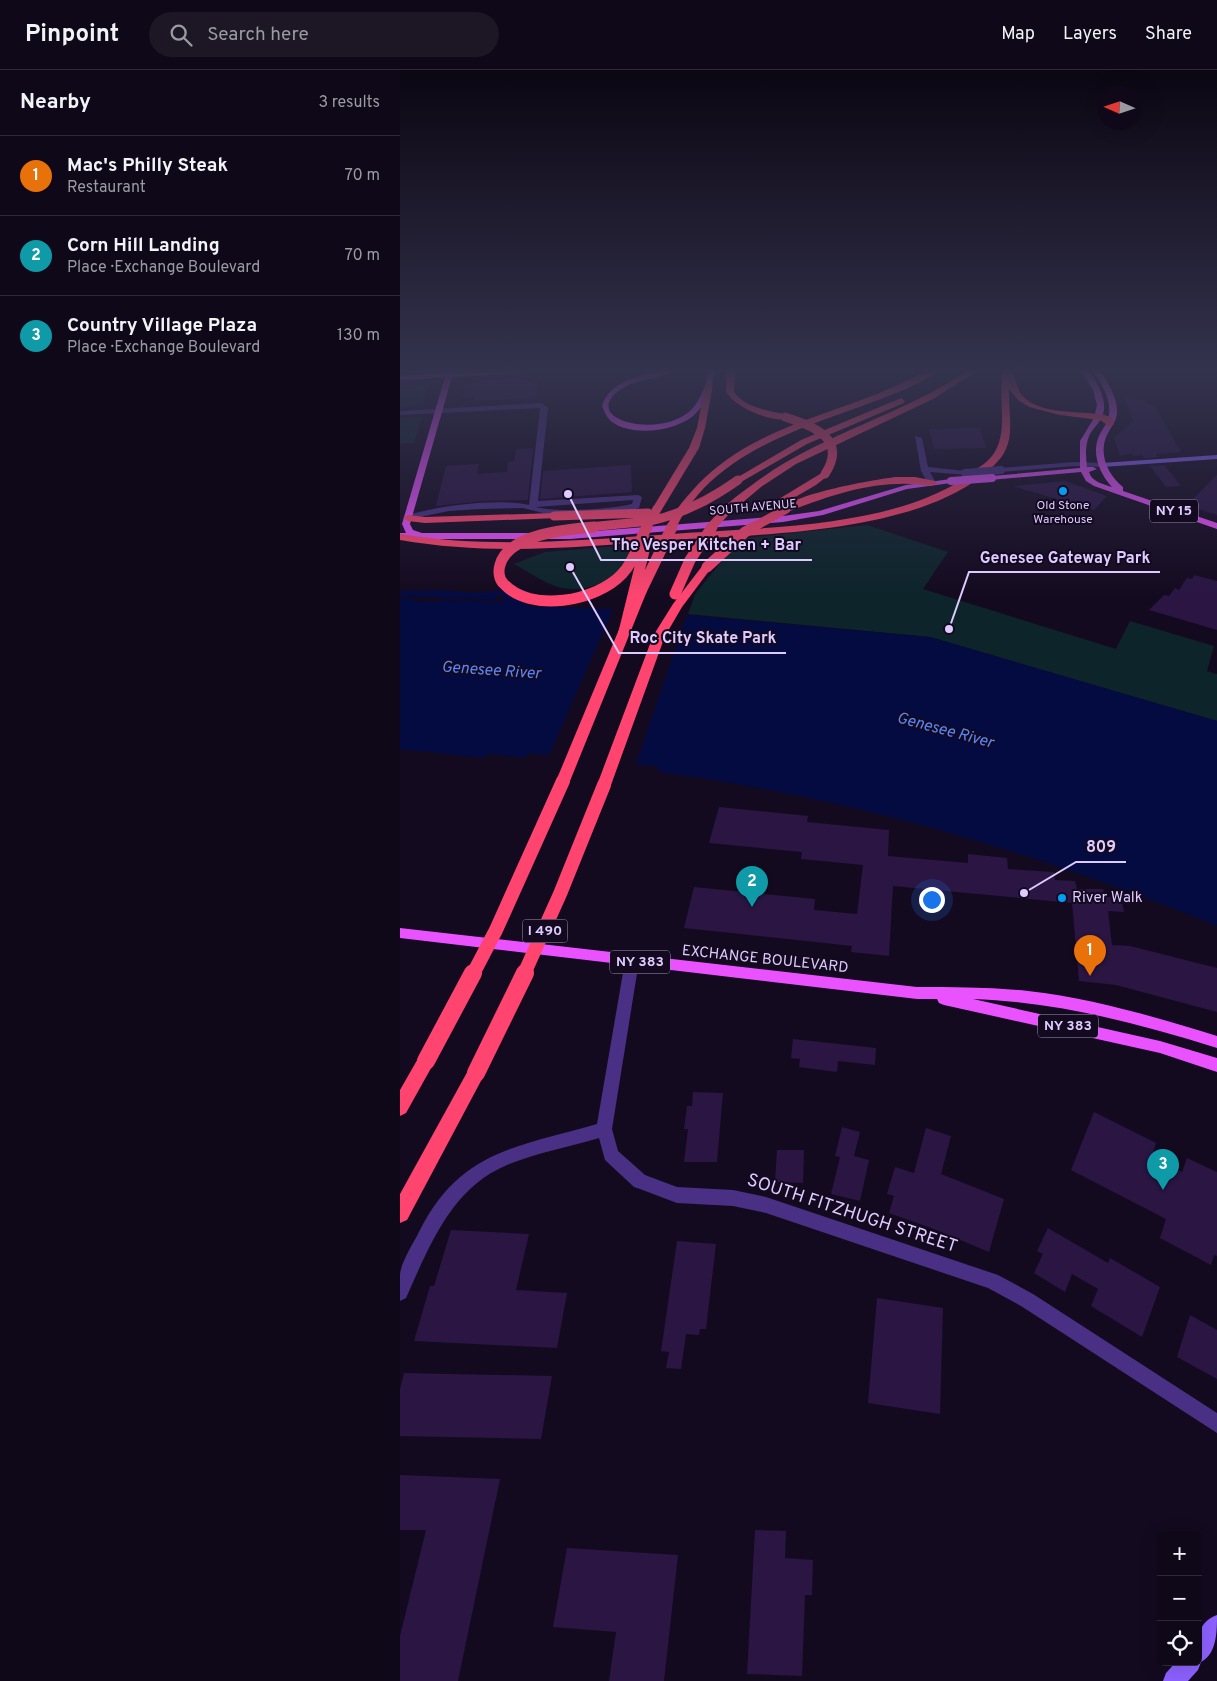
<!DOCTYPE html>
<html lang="en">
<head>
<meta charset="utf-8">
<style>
	body { margin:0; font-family:Overpass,sans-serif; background:#1d1625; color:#f1f3f6 }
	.controls { position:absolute; right:15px; bottom:15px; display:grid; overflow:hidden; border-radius:8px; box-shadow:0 5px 20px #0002 }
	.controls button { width:45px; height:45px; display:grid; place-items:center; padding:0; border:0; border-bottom:1px solid #2f2937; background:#0f0818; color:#f1f3f6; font:25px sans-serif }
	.compass { position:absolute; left:697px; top:15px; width:45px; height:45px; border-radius:50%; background:#0f0818; box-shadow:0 5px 20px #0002; rotate:273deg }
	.you { position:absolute; left:531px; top:829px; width:18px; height:18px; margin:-12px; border:4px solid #fff; border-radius:50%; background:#1a73e8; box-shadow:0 0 0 8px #1a73e833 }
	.badge { display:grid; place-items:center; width:32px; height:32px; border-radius:50%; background:#2563eb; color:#fff; font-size:16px; font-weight:700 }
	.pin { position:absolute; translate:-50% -41px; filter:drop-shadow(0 1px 2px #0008) }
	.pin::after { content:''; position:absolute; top:26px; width:18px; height:15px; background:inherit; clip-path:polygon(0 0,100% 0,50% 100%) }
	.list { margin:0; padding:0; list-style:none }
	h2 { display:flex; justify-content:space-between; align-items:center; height:65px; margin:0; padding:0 20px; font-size:21px }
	h2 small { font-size:16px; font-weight:400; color:#9b9aa2 }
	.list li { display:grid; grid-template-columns:32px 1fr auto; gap:15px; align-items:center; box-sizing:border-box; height:80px; padding:0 20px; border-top:1px solid #2f2937 }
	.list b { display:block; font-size:19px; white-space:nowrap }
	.list p { margin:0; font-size:16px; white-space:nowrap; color:#9b9aa2 }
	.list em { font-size:16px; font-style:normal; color:#9b9aa2 }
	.icon { flex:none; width:28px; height:28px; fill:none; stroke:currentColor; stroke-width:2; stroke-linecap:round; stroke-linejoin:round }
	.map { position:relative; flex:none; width:817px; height:1611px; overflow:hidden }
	header { display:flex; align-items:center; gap:30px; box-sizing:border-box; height:70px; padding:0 25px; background:#0f0818; border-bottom:1px solid #2f2937 }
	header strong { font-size:24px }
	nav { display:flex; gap:28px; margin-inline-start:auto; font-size:18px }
	.search { width:350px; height:45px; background:#1d1625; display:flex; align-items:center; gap:12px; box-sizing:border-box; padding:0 18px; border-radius:28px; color:#9b9aa2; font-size:19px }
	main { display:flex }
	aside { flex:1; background:#0f0818 }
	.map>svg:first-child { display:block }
	.green { fill:#0d242b }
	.water { fill:#040b40 }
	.pier { fill:#140a20 }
	.building { fill:#2a1543 }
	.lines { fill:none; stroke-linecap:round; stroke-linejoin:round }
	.minor { fill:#493084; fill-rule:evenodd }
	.secondary { fill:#8d61ff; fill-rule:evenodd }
	.primary { fill:#ea51ff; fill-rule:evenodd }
	.motorway { fill:#ff456f; fill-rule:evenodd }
	.minor-bridge { stroke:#493084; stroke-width:8 }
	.primary-bridge { stroke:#ea51ff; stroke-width:8 }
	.motorway-bridge-far3 { stroke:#ff456f; stroke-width:9 }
	.motorway-bridge-far2 { stroke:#ff456f; stroke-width:11 }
	.motorway-bridge-far1 { stroke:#ff456f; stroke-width:14 }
	.motorway-bridge { stroke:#ff456f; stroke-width:18 }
	.poi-dot { fill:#009ef5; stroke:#140a20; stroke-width:2 }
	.labels { text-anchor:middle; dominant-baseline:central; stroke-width:4; stroke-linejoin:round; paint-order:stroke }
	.far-poi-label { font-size:12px; fill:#ddcaff; stroke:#140a20 }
	.far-street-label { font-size:12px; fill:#ddcaff; stroke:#140a20 }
	.shield { fill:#140a20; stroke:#a190bc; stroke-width:1 }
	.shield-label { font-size:14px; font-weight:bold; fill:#ddcaff }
	.poi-label { font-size:15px; fill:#ddcaff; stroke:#140a20; text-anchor:start }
	.street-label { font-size:15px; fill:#ddcaff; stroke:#140a20 }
	.water-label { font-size:16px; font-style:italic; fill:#5887ff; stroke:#140a20 }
	.near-street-label { font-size:18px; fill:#ddcaff; stroke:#140a20 }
	.leader { fill:none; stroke:#ddcaff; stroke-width:2 }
	.callout-dot { fill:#ddcaff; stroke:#140a20; stroke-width:2 }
	.callout-label { font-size:16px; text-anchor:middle; font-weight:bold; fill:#ddcaff; stroke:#140a20; stroke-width:4; stroke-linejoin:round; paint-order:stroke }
</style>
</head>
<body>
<header>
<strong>Pinpoint</strong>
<div class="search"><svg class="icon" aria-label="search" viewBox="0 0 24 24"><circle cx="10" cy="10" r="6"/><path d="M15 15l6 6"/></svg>Search here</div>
<nav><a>Map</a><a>Layers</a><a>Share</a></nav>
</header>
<main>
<aside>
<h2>Nearby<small>3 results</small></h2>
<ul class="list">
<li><span class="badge" style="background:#e8710a">1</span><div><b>Mac's Philly Steak</b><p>Restaurant</p></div><em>70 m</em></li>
<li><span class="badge" style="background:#0f9aa8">2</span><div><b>Corn Hill Landing</b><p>Place · Exchange Boulevard</p></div><em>70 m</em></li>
<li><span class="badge" style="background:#0f9aa8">3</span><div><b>Country Village Plaza</b><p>Place · Exchange Boulevard</p></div><em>130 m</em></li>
</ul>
</aside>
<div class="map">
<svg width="817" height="1611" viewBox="0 0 817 1611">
	<rect width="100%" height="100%" fill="#140a20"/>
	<path class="green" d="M29,314L23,335L0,337V315Z
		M22,347L14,373L0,374V348Z
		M467,455L548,482L523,519L716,579L730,551L814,576L807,601L817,604V651L530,567L288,544L295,524L330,481L345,468Z
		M232,475C229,482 226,493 221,499C216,506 206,511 199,514C162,528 145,511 114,494L145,482Z"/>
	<path class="water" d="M120,518L127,520L123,533L129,536L233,540L530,567L817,651V856C636,782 453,728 259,702L257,696L174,690L130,683L124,688L88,684L83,688L0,679V528H14L12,531L39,532L41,530L104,532L105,530H101L103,525H98L96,530L0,526V521L39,520L76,523Z"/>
	<path class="pier" d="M214,537L288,542L235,697L174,693L148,688Z"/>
	<path class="building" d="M120,308L127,311L138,310L136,328L73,331L74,327L62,328L66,314L78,313L84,310Z
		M725,329L744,330L746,333L755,336L781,382L756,384L758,387L744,388L742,385L733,386L732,383L720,386L714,368L733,351Z
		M580,358L586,378L534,379L529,359Z
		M133,378L128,430L84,431L36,436L46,396L79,394L77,404L107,402L108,392L114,391L116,379Z
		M231,395L232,422L140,429L143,401Z
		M764,395L781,416L766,417L750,396Z
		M817,405V445L787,435Z
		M665,411L707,426L694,440L613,416Z
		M794,505L817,511V560L749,540L764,525L769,526L775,518L779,520L787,508L792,509Z
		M319,737L408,746L407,752L489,760L488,786L568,793V784L607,788L608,799L654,802L655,810L675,811L677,819H703L705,827H721L724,842L708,841L712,875L730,876L817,898V942L716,915L679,911L672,833L493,816L489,886L451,882L452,876L284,858L294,817L415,829L414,840L457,844L463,795L401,789L402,782L309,773Z
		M393,969L476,978L475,995L438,991L437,1002L399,997L400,989L391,988Z
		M293,1022L323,1023L317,1092H284L288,1059H284L287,1036H292Z
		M694,1042L756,1073L752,1087L782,1102L787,1088L817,1102V1186L814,1185L811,1195L760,1168L766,1149L671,1100Z
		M442,1057L460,1062L454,1086L469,1090L460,1131L431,1124L440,1087L435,1086Z
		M526,1058L551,1066L541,1104L604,1129L589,1182L534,1159L489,1143L494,1126L487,1124L495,1097L514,1103Z
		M377,1080H404L403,1113L375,1112Z
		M648,1158L708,1193L710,1188L760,1217L742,1267L691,1236L698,1219L672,1204L665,1222L634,1203L643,1184L637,1181Z
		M51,1160L129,1164L116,1220L167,1223L157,1278L14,1271L30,1216H34Z
		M277,1171L316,1174L306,1259H300L299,1265L286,1264L281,1299L266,1298L269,1282L261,1281Z
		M477,1228L543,1238L540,1344L468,1333Z
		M790,1245L817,1260V1309L777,1287Z
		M4,1303L152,1306L141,1369L0,1366V1319Z
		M0,1405L100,1409L58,1611H0V1566L26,1460H0Z
		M355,1460L386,1461L385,1488L413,1490L412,1525H405L402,1606L347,1604Z
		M167,1478L278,1485L264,1611H209L216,1562L153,1557Z"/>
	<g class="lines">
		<path class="minor" d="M142,333L148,338L138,431L238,425L242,427L239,438L227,441L166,444L143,443L123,438L80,439L49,441L5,450V446C36,436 97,428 129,435L140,338L0,345V341ZM233,430L232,434C211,439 157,443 136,437Z
			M515,366L522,368L528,397L565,401H568V405L530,402L536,413L529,415L521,401Z
			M674,392L702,393L706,395L702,397L674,396L601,402L597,400L601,398Z
			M232,885L237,887L239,891L212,1059L218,1081L245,1105L277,1117L333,1120L366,1127L598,1205L633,1224L817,1343V1363L621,1236L588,1218L366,1143L333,1136L277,1133L240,1119L234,1117L205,1090L199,1068C169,1077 136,1083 107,1095C51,1118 29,1177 6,1228L0,1231C0,1222 0,1212 0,1204C2,1190 13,1174 19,1162C60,1080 118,1077 197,1054L225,891L227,887Z"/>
		<path class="secondary" d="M817,385V389L702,397L698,395L702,393Z
			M817,1545C817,1561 817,1584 801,1592L798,1600L788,1611H763L766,1603L776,1592H798C798,1573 795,1553 817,1545Z"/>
		<path class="primary" d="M47,301H53V303L124,301L121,303L52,307L10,454L13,460L22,463H170L383,446L419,441L506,415L551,409L555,411L551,413L507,419L423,445L383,452L170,469H0V463H6L2,454L45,307L0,310V306L46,303Z
			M259,301H274C258,310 235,308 217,322C182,352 264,369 292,339C301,329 306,315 309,301H315C312,317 306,335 293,346C275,361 233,367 212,352C207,348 205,343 202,336C209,312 238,306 259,301Z
			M682,301H689C698,314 710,333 701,349C697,356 690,361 688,369C685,378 686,388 687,397H693L697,399L689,402C692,412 703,414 712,417C700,404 691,384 699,366C702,359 708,353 709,345C711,329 702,314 693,301H700C709,314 718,328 717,344C716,352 710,358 707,365C698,384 708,405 723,417V421L817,453V459L694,416L686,411L681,402L589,410L588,408L592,406L680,398V371L694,348L697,335L693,320Z
			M0,858L517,917C554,917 591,917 628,921C692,928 755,947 817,966V978C737,953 658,932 573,929L760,971L817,988V1002L760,983L544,935L539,933L537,929H517L0,868Z"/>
		<path class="motorway" d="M327,301H335L334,322C345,338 370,341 388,345V349C370,352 336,338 326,322Z
			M527,301H538C521,315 483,328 462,336C407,356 346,375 304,418C295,427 288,438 281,448L277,449L272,446C287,425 304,406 325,391C364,362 415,347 461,330C483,322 505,312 527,301Z
			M567,301H577L533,329L396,394L361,417L329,444H321L320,442C328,432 341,423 352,415C417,365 499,347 567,301Z
			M603,301H611C616,307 616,318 622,325C640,346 679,340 704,345L711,347L714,354L710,357L700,350L660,345L629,337L618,330L609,319C608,343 617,371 598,391C532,464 363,464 271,470C179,477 92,486 0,470V464C92,479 179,470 272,464C363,457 505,459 578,398C583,395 588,391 592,386C610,363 597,328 603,301Z
			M309,312L313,315L305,358L299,378L261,441H253L252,439L289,378L297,358L305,315Z
			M501,328L505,331L504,333L407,374L341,412H335L333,410L401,370Z
			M425,401L430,404L416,415L373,440L369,441L364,438Z
			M496,407H515L535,411L537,413L532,416C482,408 436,423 390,441L386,442L381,439C397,423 472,410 496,407Z
			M154,443L159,446L158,448L25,453L8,451L3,448L8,445L25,447Z
			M307,494L312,497L282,537L265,566L211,715L209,718H199L197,715L253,566L273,534L303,495Z
			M241,518L247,521L170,711L168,714H158L156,711L235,521Z
			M26,983L32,985L35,991L6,1043L0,1046V1020L20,985Z
			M76,995L82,997L85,1003L82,1009L7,1150L0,1153V1124L70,997Z"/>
		<path class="minor-bridge" d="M565,403L601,400"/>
		<path class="primary-bridge" d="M551,411L592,408"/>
		<path class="motorway-bridge-far3" d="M385,347C414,356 448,369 425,404
			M154,446L248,443
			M250,451L257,439
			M250,451C283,444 310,430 338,410
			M179,458L250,451
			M246,458L250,451
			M271,458L277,446
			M310,458L325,442
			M352,458L386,439"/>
		<path class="motorway-bridge-far2" d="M194,457C168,459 108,464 100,495C98,501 99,509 103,513C130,544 197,531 222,504C235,491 238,472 247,457
			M307,497L345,462L354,457
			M241,521L272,457
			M275,524L290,490L312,457
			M224,562L244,481"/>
		<path class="motorway-bridge-far1" d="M73,904L96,860L163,711
			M124,904L160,824L204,715"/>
		<path class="motorway-bridge" d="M26,991L73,903
			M76,1003L125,903"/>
	</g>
	<linearGradient id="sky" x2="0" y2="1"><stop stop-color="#0b0612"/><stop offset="0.57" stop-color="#34334e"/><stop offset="1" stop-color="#34334e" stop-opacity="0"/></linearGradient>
	<rect width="817" height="527" fill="url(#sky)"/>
	<g class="poi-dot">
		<circle cx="663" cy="421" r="5"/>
		<circle cx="662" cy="828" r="5"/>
	</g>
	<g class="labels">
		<g class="far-poi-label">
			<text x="663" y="436">Old Stone<tspan x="663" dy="14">Warehouse</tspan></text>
		</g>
		<g class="far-street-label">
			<text transform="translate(353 438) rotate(-5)">SOUTH AVENUE</text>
		</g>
		<g class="shield">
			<rect x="750" y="429.5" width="48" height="23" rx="4"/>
			<rect x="122.5" y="849.5" width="45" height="23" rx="4"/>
			<rect x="210" y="880.5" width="60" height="23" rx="4"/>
			<rect x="638" y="944.5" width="60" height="23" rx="4"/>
		</g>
		<g class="shield-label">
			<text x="774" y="441">NY 15</text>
			<text x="145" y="861">I 490</text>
			<text x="240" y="892">NY 383</text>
			<text x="668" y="956">NY 383</text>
		</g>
		<g class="poi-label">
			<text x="672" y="828">River Walk</text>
		</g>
		<g class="street-label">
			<text transform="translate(365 890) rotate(6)">EXCHANGE BOULEVARD</text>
		</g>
		<g class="water-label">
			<text transform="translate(91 601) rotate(4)">Genesee River</text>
			<text transform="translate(545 661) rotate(15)">Genesee River</text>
		</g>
		<g class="near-street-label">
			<text transform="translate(452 1144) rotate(18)">SOUTH FITZHUGH STREET</text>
		</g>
	</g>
	<path class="leader" d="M168 424L201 490H412M549 559L569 502H760M170 497L219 583H386M624 823L676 792H726"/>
	<g class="callout-dot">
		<circle cx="168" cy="424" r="5"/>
		<circle cx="549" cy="559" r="5"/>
		<circle cx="170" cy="497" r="5"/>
		<circle cx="624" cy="823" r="5"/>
	</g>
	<g class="callout-label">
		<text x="306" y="480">The Vesper Kitchen + Bar</text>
		<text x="665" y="493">Genesee Gateway Park</text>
		<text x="303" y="573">Roc City Skate Park</text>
		<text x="701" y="782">809</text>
	</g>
</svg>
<div class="controls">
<button>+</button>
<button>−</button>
<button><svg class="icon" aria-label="locate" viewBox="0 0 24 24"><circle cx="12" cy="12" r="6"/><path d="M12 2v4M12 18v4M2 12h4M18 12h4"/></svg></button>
</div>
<svg class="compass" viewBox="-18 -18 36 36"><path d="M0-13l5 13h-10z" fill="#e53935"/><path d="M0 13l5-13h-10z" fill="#9b9aa2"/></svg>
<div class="you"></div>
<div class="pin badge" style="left:690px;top:906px;background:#e8710a">1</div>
<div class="pin badge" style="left:352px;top:837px;background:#0f9aa8">2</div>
<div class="pin badge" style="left:763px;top:1120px;background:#0f9aa8">3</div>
</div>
</main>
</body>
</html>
